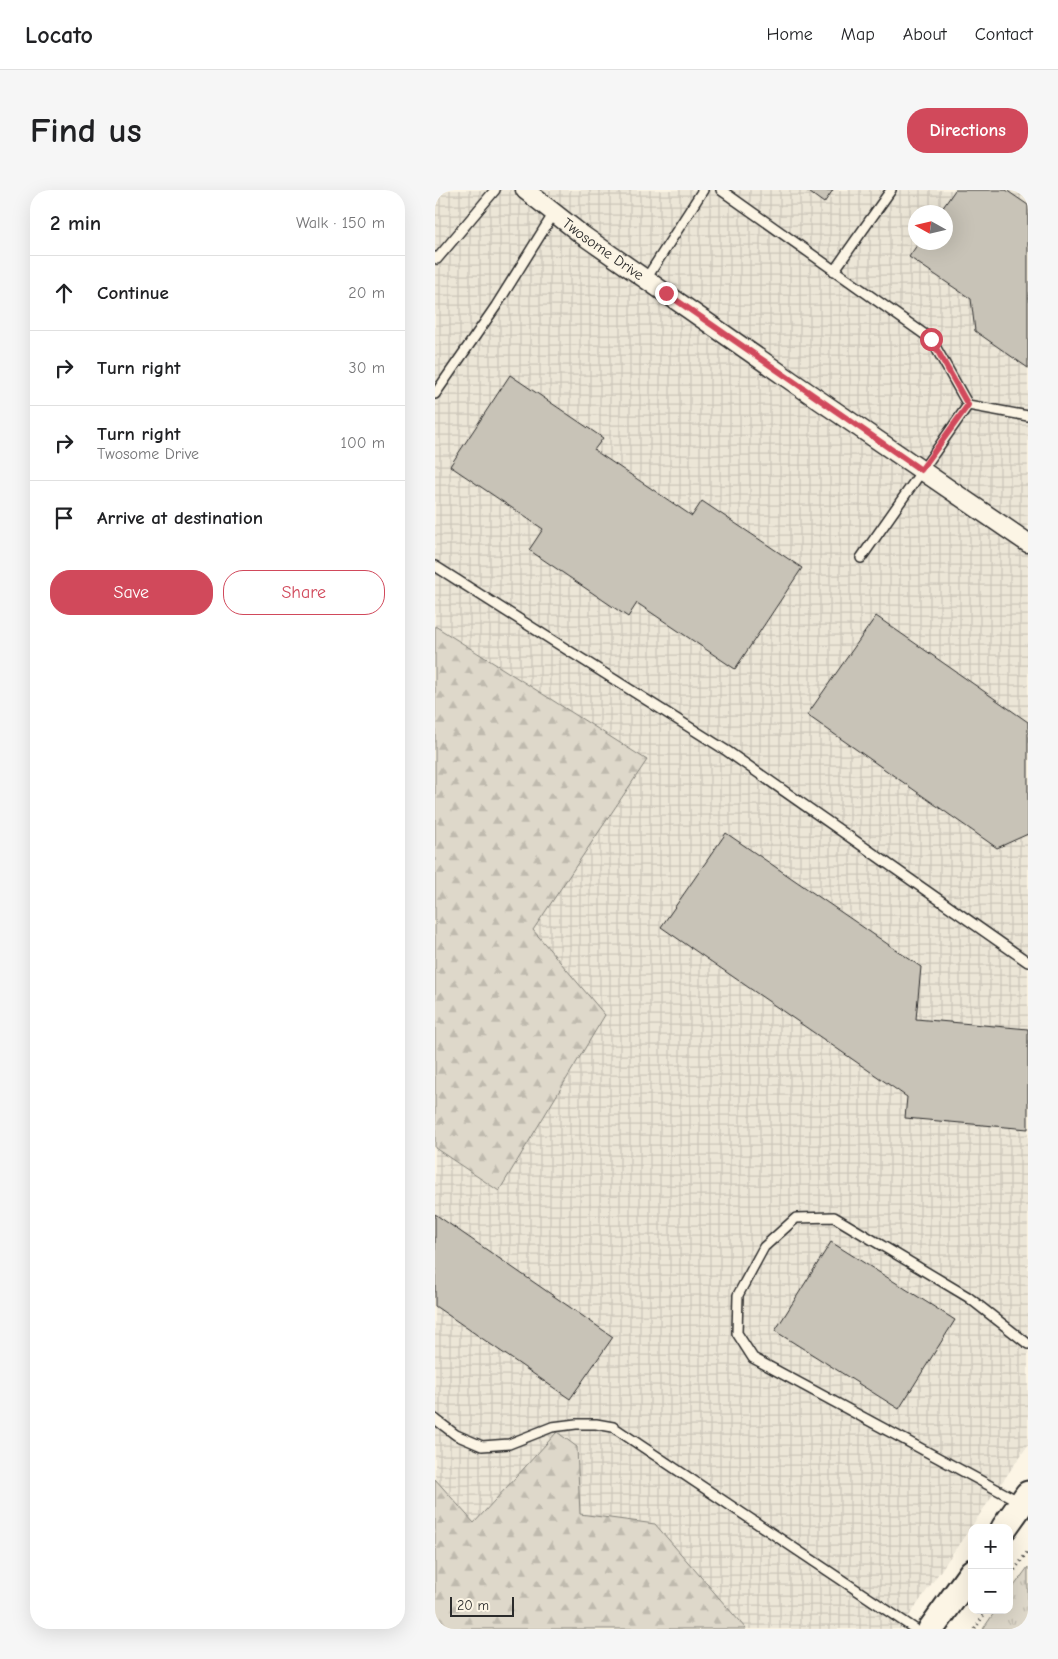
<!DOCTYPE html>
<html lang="en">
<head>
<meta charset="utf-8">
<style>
	body { margin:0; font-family:"Comic Neue",sans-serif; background:#f6f6f6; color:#202124 }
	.controls { position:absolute; right:15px; bottom:15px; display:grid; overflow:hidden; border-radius:10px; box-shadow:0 5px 20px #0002 }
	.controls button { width:45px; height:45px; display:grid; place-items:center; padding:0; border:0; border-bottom:1px solid #e0e0e0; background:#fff; color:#202124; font:25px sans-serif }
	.compass { position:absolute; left:473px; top:15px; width:45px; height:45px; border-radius:50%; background:#fff; box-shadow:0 5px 20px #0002; rotate:278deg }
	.scale { position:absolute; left:15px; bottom:12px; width:64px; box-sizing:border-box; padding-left:5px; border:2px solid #2b2b2b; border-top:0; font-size:14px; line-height:18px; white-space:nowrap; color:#2b2b2b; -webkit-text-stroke:4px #fcf5e5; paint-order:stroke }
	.stop { position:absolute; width:15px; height:15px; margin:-11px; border:4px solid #d1495b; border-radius:50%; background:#fff }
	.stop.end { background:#d1495b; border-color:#fff; box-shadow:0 1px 5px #0008 }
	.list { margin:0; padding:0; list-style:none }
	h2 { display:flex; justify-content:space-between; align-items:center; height:65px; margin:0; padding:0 20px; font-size:21px }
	h2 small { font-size:16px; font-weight:400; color:#757577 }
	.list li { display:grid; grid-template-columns:32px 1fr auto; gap:15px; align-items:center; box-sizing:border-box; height:75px; padding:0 20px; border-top:1px solid #e0e0e0 }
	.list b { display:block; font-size:19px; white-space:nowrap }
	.list p { margin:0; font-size:16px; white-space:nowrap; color:#757577 }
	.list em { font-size:16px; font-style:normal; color:#757577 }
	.actions { display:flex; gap:10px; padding:15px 20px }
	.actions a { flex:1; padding:11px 0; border:1px solid #d1495b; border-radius:20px; text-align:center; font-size:18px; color:#d1495b }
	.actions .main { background:#d1495b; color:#fff }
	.icon { flex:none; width:28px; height:28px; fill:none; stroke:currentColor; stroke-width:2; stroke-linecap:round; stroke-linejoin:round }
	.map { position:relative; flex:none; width:593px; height:1439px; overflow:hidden; border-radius:20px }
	header { display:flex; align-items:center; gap:30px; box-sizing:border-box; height:70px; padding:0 25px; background:#fff; border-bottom:1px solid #e0e0e0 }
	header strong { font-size:24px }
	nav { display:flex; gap:28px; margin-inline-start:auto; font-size:18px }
	.intro { display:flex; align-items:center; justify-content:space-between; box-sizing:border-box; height:120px; padding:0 30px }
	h1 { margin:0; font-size:35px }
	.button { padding:12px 22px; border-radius:20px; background:#d1495b; color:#fff; font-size:18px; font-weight:700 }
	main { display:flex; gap:30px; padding:0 30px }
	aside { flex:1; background:#fff; border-radius:20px; box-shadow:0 5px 20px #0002 }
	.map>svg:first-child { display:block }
	.industrial { fill:url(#industrial-grid); fill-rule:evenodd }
	.grass { fill:url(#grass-tufts); stroke:#84827a }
	.forest { fill:url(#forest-firs); stroke:#84827a }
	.building { fill:#c8c3b7; stroke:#2b2b2b }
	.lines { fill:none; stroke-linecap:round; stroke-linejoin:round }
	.lane-casing { stroke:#2b2b2b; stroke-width:12 }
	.street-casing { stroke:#2b2b2b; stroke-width:21 }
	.secondary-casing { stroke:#2b2b2b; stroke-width:29 }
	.path { stroke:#2b2b2b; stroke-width:3; stroke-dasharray:1 4; stroke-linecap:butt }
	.lane { stroke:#fcf5e5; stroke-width:9 }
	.street { stroke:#fcf5e5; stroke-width:18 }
	.secondary { stroke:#fcf5e5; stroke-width:25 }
	.route { stroke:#d1495b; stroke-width:6 }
	.labels { text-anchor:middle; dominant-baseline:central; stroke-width:4; stroke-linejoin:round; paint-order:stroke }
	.street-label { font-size:15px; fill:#2b2b2b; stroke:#fcf5e5 }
</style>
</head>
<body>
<header>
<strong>Locato</strong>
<nav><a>Home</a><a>Map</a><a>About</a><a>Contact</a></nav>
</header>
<div class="intro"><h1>Find us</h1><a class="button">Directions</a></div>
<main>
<aside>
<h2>2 min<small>Walk · 150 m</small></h2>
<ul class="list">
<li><svg class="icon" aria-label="ahead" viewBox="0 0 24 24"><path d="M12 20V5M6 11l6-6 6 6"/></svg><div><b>Continue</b></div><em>20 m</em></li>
<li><svg class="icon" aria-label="right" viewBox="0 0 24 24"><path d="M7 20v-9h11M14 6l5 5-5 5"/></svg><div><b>Turn right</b></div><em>30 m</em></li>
<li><svg class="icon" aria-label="right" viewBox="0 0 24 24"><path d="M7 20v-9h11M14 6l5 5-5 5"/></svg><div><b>Turn right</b><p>Twosome Drive</p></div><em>100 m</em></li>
<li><svg class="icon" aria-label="arrive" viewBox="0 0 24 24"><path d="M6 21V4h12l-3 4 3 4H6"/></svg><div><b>Arrive at destination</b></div></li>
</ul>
<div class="actions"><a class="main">Save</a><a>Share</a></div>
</aside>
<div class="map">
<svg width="593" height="1439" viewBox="0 0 593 1439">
	<defs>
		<pattern id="industrial-grid" width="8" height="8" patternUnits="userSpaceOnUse" patternTransform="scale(1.25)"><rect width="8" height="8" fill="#ece6d7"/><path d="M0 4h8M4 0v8" fill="none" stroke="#cbc5b9"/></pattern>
		<pattern id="grass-tufts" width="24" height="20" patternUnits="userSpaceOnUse" patternTransform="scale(1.25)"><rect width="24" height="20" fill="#ded8ca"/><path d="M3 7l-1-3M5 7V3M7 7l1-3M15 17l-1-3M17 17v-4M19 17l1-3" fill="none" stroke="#bfbaae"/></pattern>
		<pattern id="forest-firs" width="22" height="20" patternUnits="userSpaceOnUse" patternTransform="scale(1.25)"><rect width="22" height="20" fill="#ded8ca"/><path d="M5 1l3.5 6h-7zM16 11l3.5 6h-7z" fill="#bfbaae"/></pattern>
	</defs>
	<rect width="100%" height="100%" fill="#fcf5e5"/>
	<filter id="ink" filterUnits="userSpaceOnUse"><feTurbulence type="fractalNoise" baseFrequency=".02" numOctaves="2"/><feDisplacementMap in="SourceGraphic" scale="10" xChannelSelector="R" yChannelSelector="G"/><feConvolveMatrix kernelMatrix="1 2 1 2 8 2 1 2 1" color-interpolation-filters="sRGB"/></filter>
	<g filter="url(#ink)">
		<path class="industrial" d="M0,0H593V1255L465,1439H0ZM480,22H510V52H480Z"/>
		<path class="grass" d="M593,1377V1439H548L561,1420H574V1403Z"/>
		<path class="forest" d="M0,436L212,570L98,740L170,825L64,1001L0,958Z
			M122,1242L142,1257L145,1324L220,1334L311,1439H0V1289L39,1333Z"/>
		<path class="building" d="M371,0H398L389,13Z
			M520,0H571L593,15V178L540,141L536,109L474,67L484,52H510V22H505Z
			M75,185L168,248L159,260L257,326L267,311L367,378L300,479L202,413L193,427L94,360L108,339L15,276Z
			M441,426L593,532V644L562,658L372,525Z
			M291,643L486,777L481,829L593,839V939L470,928L472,907L226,737Z
			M0,1024L178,1147L135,1209L0,1116Z
			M396,1052L520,1130L464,1219L340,1141Z"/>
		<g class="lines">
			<defs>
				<path id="lane" d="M286,0L496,149L533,215L593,226
					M0,67L2,69L60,0
					M399,81L456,0
					M211,89L268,0
					M0,204L61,116L119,23
					M426,368L533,215
					M0,376L292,561L593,772
					M0,1229L21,1245L47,1256L74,1254L117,1237L141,1234H161L178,1237L480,1439
					M585,1312L318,1168L302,1143L303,1105L329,1057L361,1028L399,1027L533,1107L593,1154"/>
				<g id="street">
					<path id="s1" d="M90,0L146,44L362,195L593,353"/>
				</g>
				<path id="secondary" d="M569,1338L593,1304
					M496,1439L537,1382"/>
			</defs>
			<use href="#lane" class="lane-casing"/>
			<use href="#street" class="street-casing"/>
			<use href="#secondary" class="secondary-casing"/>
			<path class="path" d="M574,1388L593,1361
				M540,1439L552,1420"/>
			<use href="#lane" class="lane"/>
			<use href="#street" class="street"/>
			<use href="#secondary" class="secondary"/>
		</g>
	</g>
	<g class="lines" filter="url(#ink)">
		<path class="route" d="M231,103L486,280L533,215L496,149"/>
	</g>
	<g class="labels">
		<g class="street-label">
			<text stroke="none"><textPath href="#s1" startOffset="98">Twosome Drive</textPath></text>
		</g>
	</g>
</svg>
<div class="controls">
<button>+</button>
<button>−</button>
</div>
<svg class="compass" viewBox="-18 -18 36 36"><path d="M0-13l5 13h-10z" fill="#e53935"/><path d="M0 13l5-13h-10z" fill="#757577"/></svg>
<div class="scale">20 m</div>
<div class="stop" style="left:496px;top:149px"></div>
<div class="stop end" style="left:231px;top:103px"></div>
</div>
</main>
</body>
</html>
